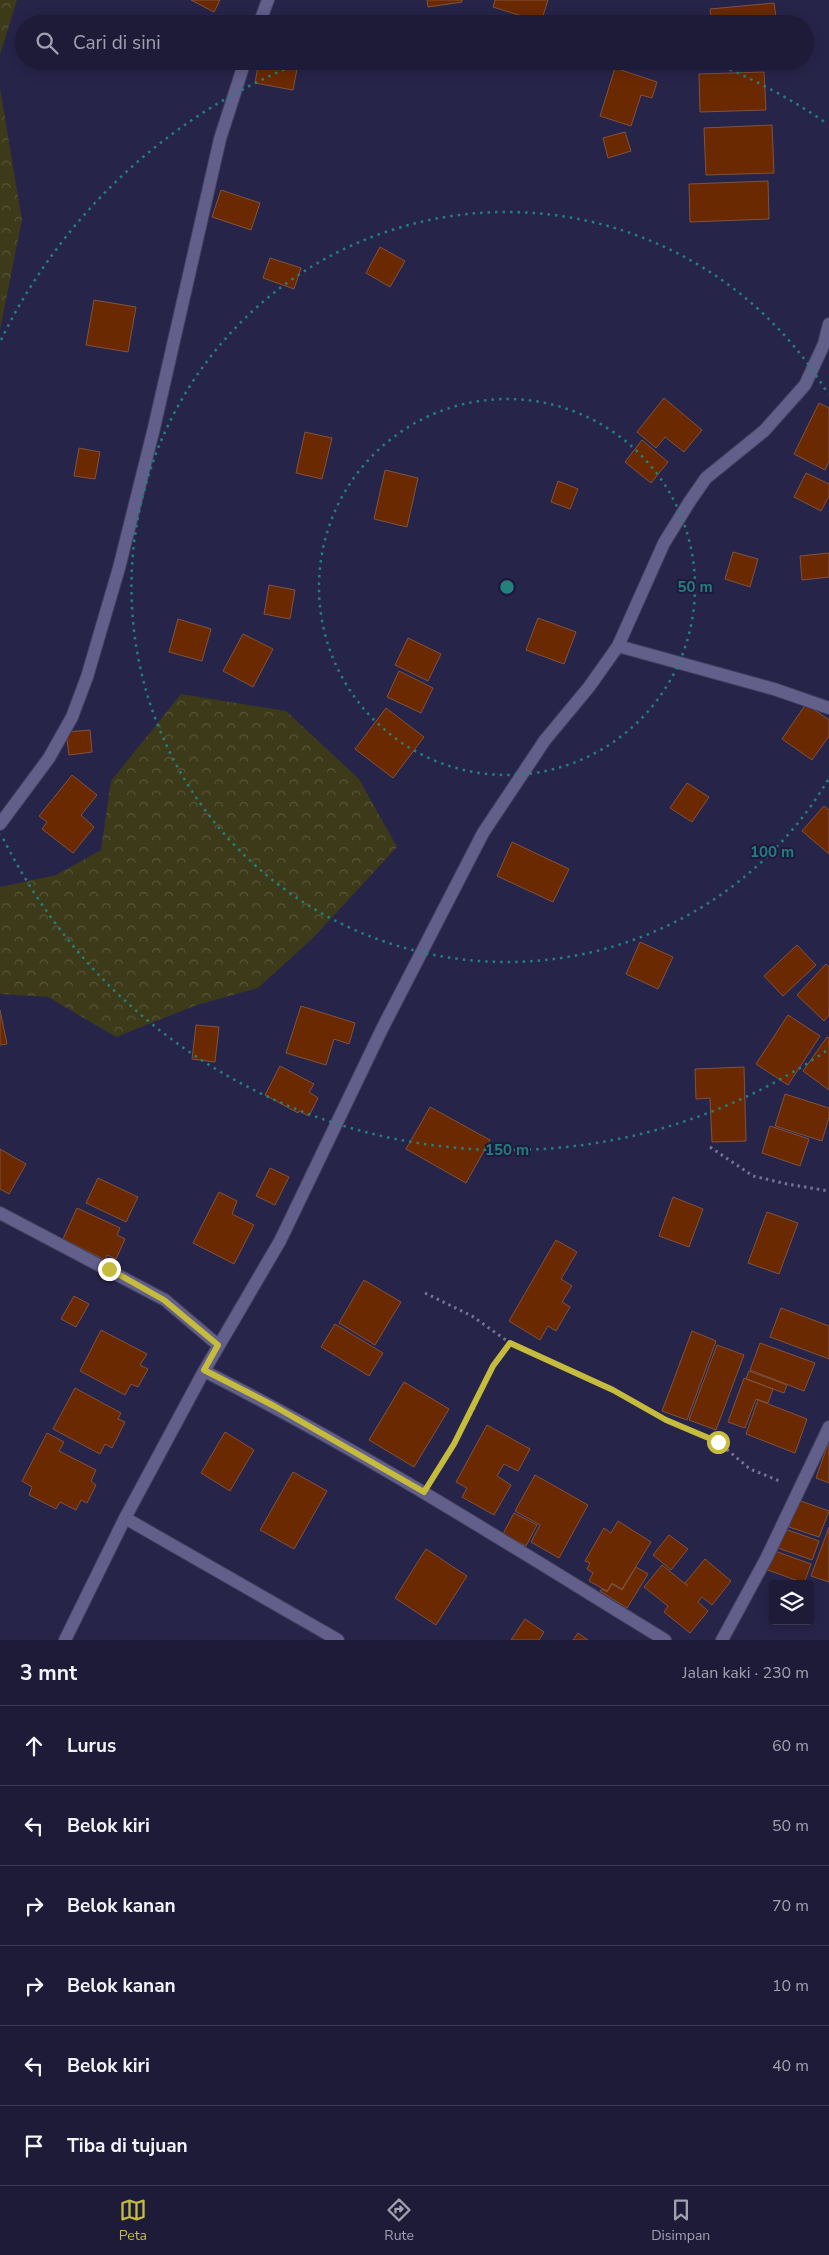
<!DOCTYPE html>
<html lang="id">
<head>
<meta charset="utf-8">
<style>
	body { margin:0; font-family:"Nunito Sans",sans-serif; background:#2a2843; color:#f1f3f6 }
	.controls { position:absolute; right:15px; bottom:15px; display:grid; overflow:hidden; border-radius:5px; box-shadow:0 2px 12px #0003 }
	.controls button { width:45px; height:45px; display:grid; place-items:center; padding:0; border:0; border-bottom:1px solid #3b3953; background:#1d1b38; color:#f1f3f6; font:25px sans-serif }
	.stop { position:absolute; width:15px; height:15px; margin:-11px; border:4px solid #c5bc3d; border-radius:50%; background:#fff }
	.stop.end { background:#c5bc3d; border-color:#fff; box-shadow:0 1px 5px #0008 }
	.list { margin:0; padding:0; list-style:none }
	h2 { display:flex; justify-content:space-between; align-items:center; height:65px; margin:0; padding:0 20px; font-size:21px }
	h2 small { font-size:16px; font-weight:400; color:#a0a1ae }
	.list li { display:grid; grid-template-columns:32px 1fr auto; gap:15px; align-items:center; box-sizing:border-box; height:80px; padding:0 20px; border-top:1px solid #3b3953 }
	.list b { display:block; font-size:19px; white-space:nowrap }
	.list em { font-size:16px; font-style:normal; color:#a0a1ae }
	.icon { flex:none; width:28px; height:28px; fill:none; stroke:currentColor; stroke-width:2; stroke-linecap:round; stroke-linejoin:round }
	.map { position:relative; flex:none; width:829px; height:1640px; overflow:hidden }
	.search { position:absolute; background:#1d1b38; box-shadow:0 2px 12px #0003; left:15px; right:15px; top:15px; height:55px; display:flex; align-items:center; gap:12px; box-sizing:border-box; padding:0 18px; border-radius:28px; color:#a0a1ae; font-size:19px }
	.sheet { height:545px; background:#1d1b38 }
	nav { display:flex; justify-content:space-around; align-items:center; box-sizing:border-box; height:70px; border-top:1px solid #3b3953; background:#1d1b38; font-size:14px; color:#a0a1ae }
	nav a { display:grid; justify-items:center; gap:2px }
	nav .on { color:#c5bc3d }
	.map>svg:first-child { display:block }
	.forest { fill:url(#forest-crowns) }
	.building { fill:#6a2901; stroke:#80533e }
	.lines { fill:none; stroke-linecap:round; stroke-linejoin:round }
	.street-casing { stroke:#423e5f; stroke-width:14 }
	.path { stroke:#747293; stroke-width:3; stroke-dasharray:2.5 4; stroke-linecap:butt }
	.street { stroke:#62608b; stroke-width:12 }
	.route { stroke:#c5bc3d; stroke-width:6 }
	.ring { fill:none; stroke:#24807c; stroke-width:2.5; stroke-dasharray:2.5 5 }
	.centre { fill:#24807c; stroke:#1e1a3f; stroke-width:2.5 }
	.ring-label { font-size:15px; text-anchor:middle; font-weight:bold; fill:#24807c; stroke:#1e1a3f; stroke-width:4; stroke-linejoin:round; paint-order:stroke }
</style>
</head>
<body>
<div class="map">
<svg width="829" height="1640" viewBox="0 0 829 1640">
	<defs>
		<pattern id="forest-crowns" width="20" height="18" patternUnits="userSpaceOnUse" patternTransform="scale(1.25)"><rect width="20" height="18" fill="#3c3a19"/><path d="M2 6a3 3 0 1 1 6 0M12 15a3 3 0 1 1 6 0" fill="none" stroke="#58563b"/></pattern>
	</defs>
	<rect width="100%" height="100%" fill="#27244a"/>
	<path class="forest" d="M0,0H17L0,55Z
		M0,88L22,220L0,330Z
		M181,694L286,711L359,779L397,847L312,939L258,988L197,1005L116,1037L48,997L0,994V887L56,875L101,850L111,781Z"/>
	<path class="building" d="M191,0H220L214,12Z
		M427,0H462V2L428,7Z
		M495,0H548L541,22L493,7Z
		M774,3L777,24H712L710,9Z
		M259,61H284L298,64L293,90L255,83Z
		M615,68L657,82L652,98L641,95L631,126L600,116Z
		M764,72L766,110L700,112L699,74Z
		M772,125L774,173L706,175L704,128Z
		M625,132L631,151L608,158L603,138Z
		M768,181L769,219L690,222L689,184Z
		M221,190L260,203L251,230L212,217Z
		M380,247L405,261L390,287L366,273Z
		M270,258L301,268L294,289L263,278Z
		M94,300L136,307L128,352L86,345Z
		M664,398L702,430L684,452L665,437L656,448L637,432Z
		M819,403L829,408V461L825,470L794,454Z
		M305,432L332,438L322,479L296,473Z
		M642,440L668,462L651,483L625,462Z
		M79,448L100,452L95,479L74,476Z
		M385,470L418,478L407,527L374,519Z
		M806,473L829,484V496L821,511L794,497Z
		M558,481L578,489L570,509L551,502Z
		M733,552L758,559L750,587L725,579Z
		M829,553V577L802,580L800,556Z
		M269,585L295,590L290,619L264,614Z
		M538,618L576,632L564,664L526,650Z
		M178,619L211,629L202,661L169,652Z
		M243,634L273,649L253,687L223,671Z
		M408,638L441,654L428,681L395,665Z
		M399,671L433,688L421,713L387,697Z
		M806,704L829,720V736L812,760L782,739Z
		M386,708L424,737L393,778L355,749Z
		M90,730L92,752L69,755L66,732Z
		M72,775L97,795L81,815L94,827L73,853L42,829L47,822L39,816Z
		M687,783L709,797L692,822L670,808Z
		M824,806L829,810V854L802,831Z
		M512,842L569,869L553,902L497,876Z
		M640,942L673,957L658,989L626,974Z
		M797,945L816,965L783,996L764,976Z
		M826,964L829,967V1015L824,1021L797,995Z
		M301,1006L355,1023L349,1044L334,1039L326,1065L286,1053Z
		M0,1010L7,1044L0,1045Z
		M788,1015L820,1036L788,1085L756,1064Z
		M196,1025L219,1027L215,1062L192,1059Z
		M827,1037L829,1038V1090L803,1071Z
		M280,1066L314,1084L309,1092L318,1098L309,1116L299,1111L298,1113L265,1095Z
		M744,1067L746,1141L712,1142L710,1098L696,1099L695,1069Z
		M785,1094L829,1108V1117L822,1141L775,1126Z
		M430,1107L490,1140L466,1183L406,1149Z
		M770,1126L809,1139L800,1166L762,1153Z
		M0,1149L26,1164L9,1194L0,1189Z
		M270,1168L289,1177L275,1205L256,1196Z
		M98,1178L138,1197L126,1222L86,1203Z
		M219,1192L237,1201L232,1214L254,1225L234,1264L193,1243Z
		M673,1197L703,1209L689,1247L659,1236Z
		M77,1208L120,1228L117,1235L125,1239L116,1259L107,1255L105,1260L63,1239Z
		M767,1212L798,1223L779,1274L748,1263Z
		M556,1240L577,1252L561,1279L572,1286L562,1302L570,1307L556,1331L548,1326L540,1340L509,1321Z
		M364,1280L401,1302L375,1345L339,1323Z
		M74,1296L89,1304L76,1327L61,1319Z
		M781,1308L829,1326V1359L770,1337Z
		M335,1324L383,1353L369,1376L321,1347Z
		M101,1330L147,1354L140,1365L148,1369L138,1387L131,1384L125,1395L80,1371Z
		M692,1331L716,1341L687,1420L662,1411Z
		M760,1343L815,1363L804,1391L750,1370Z
		M717,1345L744,1355L716,1430L689,1420Z
		M749,1371L787,1385L784,1393L746,1379Z
		M744,1378L773,1389L768,1403L756,1399L745,1428L728,1422Z
		M404,1382L449,1409L414,1467L369,1440Z
		M75,1388L121,1413L118,1419L125,1422L112,1448L105,1444L100,1454L53,1429Z
		M758,1400L807,1419L795,1453L746,1434Z
		M487,1425L530,1449L518,1471L504,1464L497,1476L511,1485L494,1515L462,1497L467,1488L456,1482Z
		M225,1432L254,1450L230,1491L201,1473Z
		M47,1433L64,1442L59,1451L96,1470L91,1481L96,1485L87,1503L81,1500L76,1510L60,1502L56,1509L29,1495L32,1487L22,1481Z
		M828,1444H829V1483L816,1478Z
		M293,1472L327,1491L294,1549L260,1530Z
		M535,1475L588,1505L559,1558L531,1542L540,1525L515,1511Z
		M798,1500L829,1511L819,1537L789,1527Z
		M514,1513L537,1525L526,1546L503,1534Z
		M618,1521L651,1542L622,1589L612,1583L607,1591L589,1581L593,1573L587,1569L590,1563L585,1561L604,1528L611,1533Z
		M829,1527V1582L811,1576Z
		M785,1529L819,1541L812,1560L778,1548Z
		M669,1535L688,1549L671,1570L653,1555Z
		M426,1549L467,1576L436,1625L395,1598Z
		M772,1550L811,1564L804,1583L765,1569Z
		M705,1559L731,1581L712,1605L702,1597L698,1602L708,1611L690,1633L664,1612L668,1606L644,1587L662,1565L688,1586L685,1583Z
		M636,1567L648,1574L627,1608L600,1591L602,1589L607,1592L612,1584L622,1590Z
		M525,1619L544,1632L539,1640H511Z
		M578,1633L588,1640H573Z"/>
	<g class="lines">
		<defs>
			<path id="street" d="M259,24L268,0
				M618,646L774,689L829,708
				M0,824L49,758L72,717L87,677L119,568L154,428L220,139L245,61
				M0,1213L165,1300L218,1345
				M204,1371C363,1451 513,1547 665,1640
				M125,1518L338,1640
				M65,1640L125,1518L204,1371L280,1241L382,1029L483,833L545,740L589,687L618,646L664,543L690,501L706,478L764,431L805,385L824,344L829,324
				M722,1640L767,1557L829,1427"/>
		</defs>
		<use href="#street" class="street-casing"/>
		<path class="path" d="M710,1147L753,1176L787,1184L829,1191
			M425,1293L472,1316L510,1343
			M434,1477L473,1410L493,1366L510,1343L613,1390L667,1420L718,1442L750,1469L782,1482"/>
		<use href="#street" class="street"/>
	</g>
	<g class="lines">
		<path class="route" d="M109,1269L164,1300L218,1345L204,1370L274,1406L424,1492L454,1444L493,1366L510,1343L613,1390L666,1420L718,1442"/>
	</g>
	<g class="ring">
		<circle cx="507" cy="587" r="188"/>
		<path d="M828 780A375 375 0 1 1 828 394"/>
		<path d="M826 1051A563 563 0 0 1 1 834M1 340A563 563 0 0 1 305 61M709 61A563 563 0 0 1 826 123"/>
	</g>
	<circle cx="507" cy="587" r="8" class="centre"/>
	<g class="ring-label">
		<text x="695" y="592">50 m</text>
		<text x="772" y="857">100 m</text>
		<text x="507" y="1155">150 m</text>
	</g>
</svg>
<div class="controls">
<button><svg class="icon" aria-label="layers" viewBox="0 0 24 24"><path d="M12 4l9 5-9 5-9-5zM3 14l9 5 9-5"/></svg></button>
</div>
<div class="stop" style="left:718px;top:1442px"></div>
<div class="stop end" style="left:109px;top:1269px"></div>
<div class="search"><svg class="icon" aria-label="search" viewBox="0 0 24 24"><circle cx="10" cy="10" r="6"/><path d="M15 15l6 6"/></svg>Cari di sini</div>
</div>
<section class="sheet">
<h2>3 mnt<small>Jalan kaki · 230 m</small></h2>
<ul class="list">
<li><svg class="icon" aria-label="ahead" viewBox="0 0 24 24"><path d="M12 20V5M6 11l6-6 6 6"/></svg><div><b>Lurus</b></div><em>60 m</em></li>
<li><svg class="icon" aria-label="left" viewBox="0 0 24 24"><path d="M17 20v-9H6M10 6l-5 5 5 5"/></svg><div><b>Belok kiri</b></div><em>50 m</em></li>
<li><svg class="icon" aria-label="right" viewBox="0 0 24 24"><path d="M7 20v-9h11M14 6l5 5-5 5"/></svg><div><b>Belok kanan</b></div><em>70 m</em></li>
<li><svg class="icon" aria-label="right" viewBox="0 0 24 24"><path d="M7 20v-9h11M14 6l5 5-5 5"/></svg><div><b>Belok kanan</b></div><em>10 m</em></li>
<li><svg class="icon" aria-label="left" viewBox="0 0 24 24"><path d="M17 20v-9H6M10 6l-5 5 5 5"/></svg><div><b>Belok kiri</b></div><em>40 m</em></li>
<li><svg class="icon" aria-label="arrive" viewBox="0 0 24 24"><path d="M6 21V4h12l-3 4 3 4H6"/></svg><div><b>Tiba di tujuan</b></div></li>
</ul>
</section>
<nav>
<a class="on"><svg class="icon" aria-label="map" viewBox="0 0 24 24"><path d="M3 6l6-2 6 2 6-2v14l-6 2-6-2-6 2zM9 4v14M15 6v14"/></svg>Peta</a>
<a><svg class="icon" aria-label="directions" viewBox="0 0 24 24"><path d="M12 3l9 9-9 9-9-9zM9 14v-3h6M13 9l2 2-2 2"/></svg>Rute</a>
<a><svg class="icon" aria-label="saved" viewBox="0 0 24 24"><path d="M7 4h10v16l-5-4-5 4z"/></svg>Disimpan</a>
</nav>
</body>
</html>
